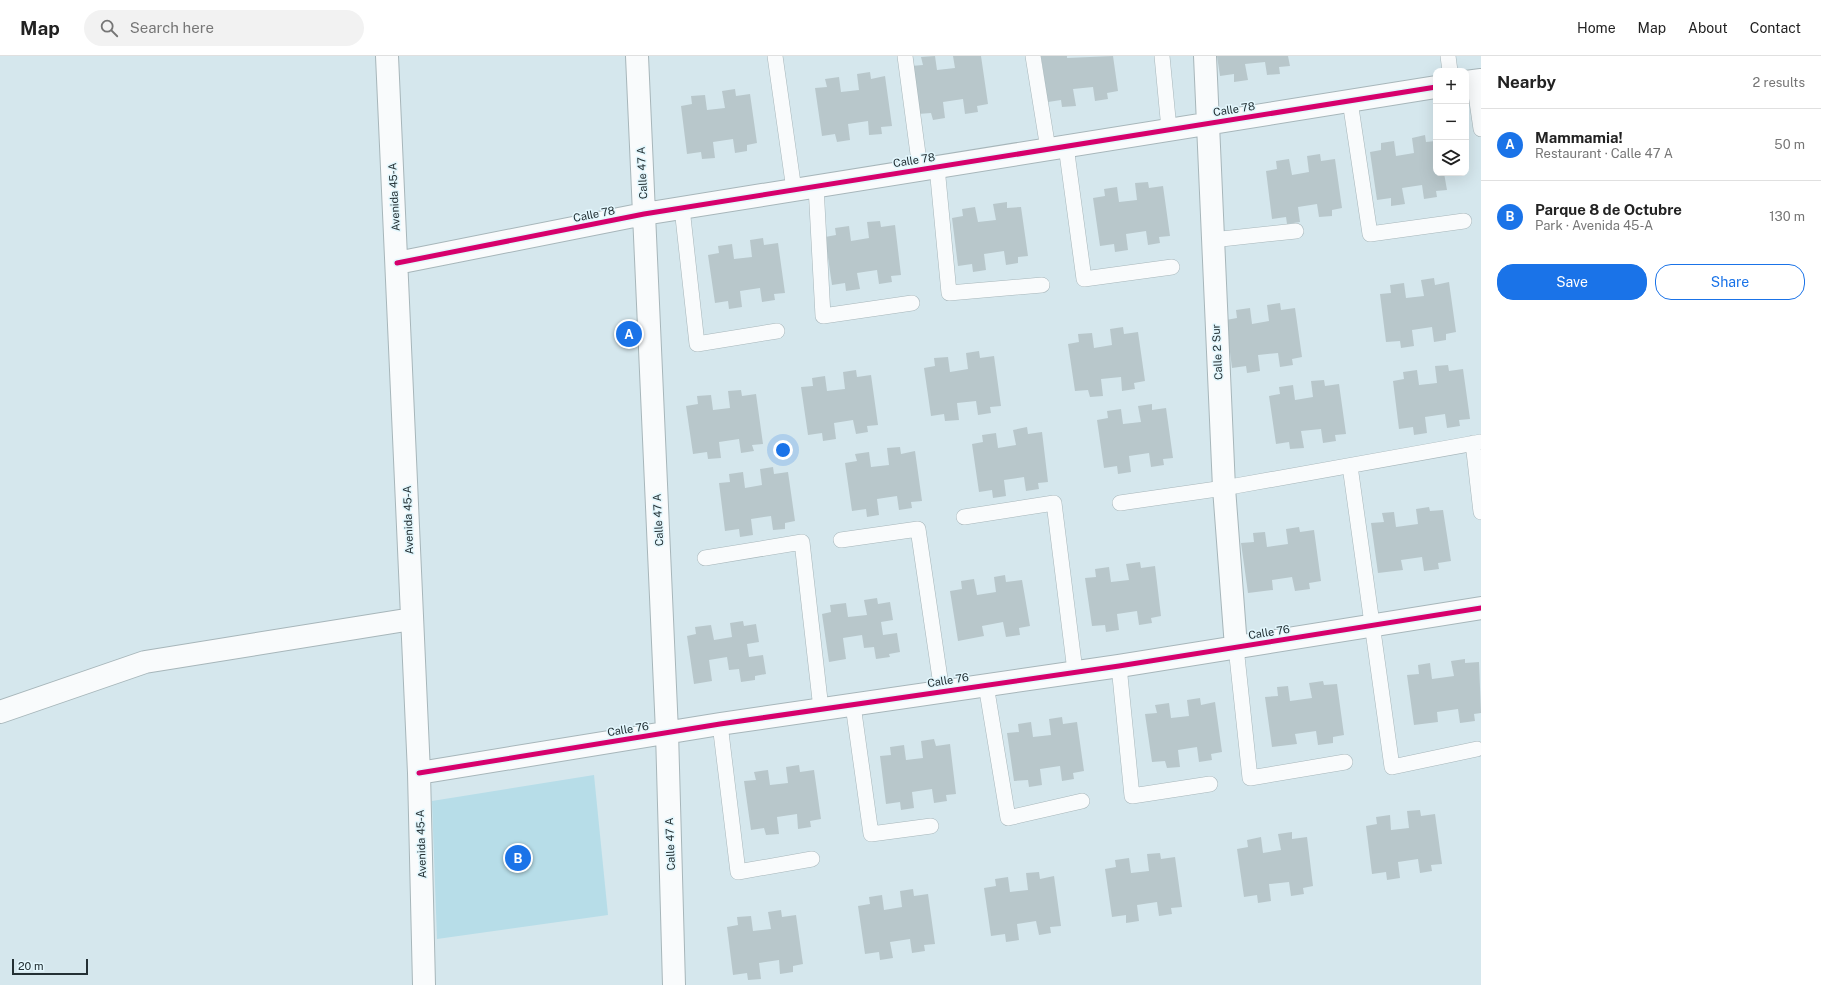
<!DOCTYPE html>
<html lang="en">
<head>
<meta charset="utf-8">
<style>
	body { margin:0; font-family:"Public Sans",sans-serif; background:#f2f2f2; color:#222 }
	.controls { position:absolute; right:12px; top:12px; display:grid; overflow:hidden; border-radius:8px; box-shadow:0 4px 16px #0002 }
	.controls button { width:36px; height:36px; display:grid; place-items:center; padding:0; border:0; border-bottom:1px solid #e0e0e0; background:#fff; color:#222; font:20px sans-serif }
	.scale { position:absolute; left:12px; bottom:10px; width:76px; box-sizing:border-box; padding-left:4px; border:2px solid #233034; border-top:0; font-size:11px; line-height:14px; white-space:nowrap; color:#233034; -webkit-text-stroke:3px #e3f7fd; paint-order:stroke }
	.you { position:absolute; left:783px; top:394px; width:14px; height:14px; margin:-10px; border:3px solid #fff; border-radius:50%; background:#1a73e8; box-shadow:0 0 0 6px #1a73e833 }
	.badge { display:grid; place-items:center; width:26px; height:26px; border-radius:50%; background:#1a73e8; color:#fff; font-size:13px; font-weight:700 }
	.pin { position:absolute; translate:-50% -50%; border:2px solid #fff; box-shadow:0 1px 4px #0006 }
	.list { margin:0; padding:0; list-style:none }
	h2 { display:flex; justify-content:space-between; align-items:center; height:52px; margin:0; padding:0 16px; font-size:17px }
	h2 small { font-size:13px; font-weight:400; color:#767676 }
	.list li { display:grid; grid-template-columns:26px 1fr auto; gap:12px; align-items:center; box-sizing:border-box; height:72px; padding:0 16px; border-top:1px solid #e0e0e0 }
	.list b { display:block; font-size:15px; white-space:nowrap }
	.list p { margin:0; font-size:13px; white-space:nowrap; color:#767676 }
	.list em { font-size:13px; font-style:normal; color:#767676 }
	.actions { display:flex; gap:8px; padding:12px 16px }
	.actions a { flex:1; padding:9px 0; border:1px solid #1a73e8; border-radius:16px; text-align:center; font-size:14px; color:#1a73e8 }
	.actions .main { background:#1a73e8; color:#fff }
	.icon { flex:none; width:22px; height:22px; fill:none; stroke:currentColor; stroke-width:2; stroke-linecap:round; stroke-linejoin:round }
	.map { position:relative; flex:none; width:1481px; height:929px; overflow:hidden }
	header { display:flex; align-items:center; gap:24px; box-sizing:border-box; height:56px; padding:0 20px; background:#fff; border-bottom:1px solid #e0e0e0 }
	header strong { font-size:19px }
	nav { display:flex; gap:22px; margin-inline-start:auto; font-size:14px }
	.search { width:280px; height:36px; background:#f2f2f2; display:flex; align-items:center; gap:10px; box-sizing:border-box; padding:0 14px; border-radius:22px; color:#767676; font-size:15px }
	main { display:flex }
	aside { flex:1; background:#fff }
	.map>svg:first-child { display:block }
	.green { fill:#b7dde8 }
	.building { fill:#b8c7cb }
	.lines { fill:none; stroke-linecap:round; stroke-linejoin:round }
	.service-casing { stroke:#a7b6ba; stroke-width:16 }
	.minor-casing { stroke:#a7b6ba; stroke-width:24 }
	.service { stroke:#f9fbfc; stroke-width:15 }
	.minor { stroke:#f9fbfc; stroke-width:22 }
	.cycleway-casing { stroke:#e3f7fd; stroke-width:8 }
	.cycleway { stroke:#d6006c; stroke-width:5 }
	.labels { text-anchor:middle; dominant-baseline:central; stroke-width:3; stroke-linejoin:round; paint-order:stroke }
	.street-label { font-size:11px; fill:#233034; stroke:#e3f7fd }
</style>
</head>
<body>
<header>
<strong>Map</strong>
<div class="search"><svg class="icon" aria-label="search" viewBox="0 0 24 24"><circle cx="10" cy="10" r="6"/><path d="M15 15l6 6"/></svg>Search here</div>
<nav><a>Home</a><a>Map</a><a>About</a><a>Contact</a></nav>
</header>
<main>
<div class="map">
<svg width="1481" height="929" viewBox="0 0 1481 929">
	<rect width="100%" height="100%" fill="#d5e7ed"/>
	<path class="green" d="M594,719L608,859L437,883L432,745Z"/>
	<path class="building" d="M935,0L937,14L955,12L953,0H981L988,48L977,50L978,56L965,58L963,43L943,46L945,62L933,64L931,57L918,58L911,10L923,9L921,1Z
		M1041,0H1067V2L1113,0L1118,35L1107,37L1108,43L1095,45L1093,31L1073,33L1076,50L1062,51L1061,44L1048,46Z
		M1217,0H1288L1290,10L1279,11L1280,18L1267,19L1265,6L1245,8L1248,24L1234,26V18L1220,20Z
		M870,16L871,23L885,20L892,70L881,71L882,78L869,79L868,65L848,68L850,84L837,86L835,78L822,80L815,32L827,31L825,23L839,21L841,36L859,34L857,18Z
		M735,33L736,40L750,38L757,87L747,89V95L735,97L733,83L713,86L715,102L702,103L701,96L687,98L681,50L692,48L691,40L705,39L707,54L725,52L722,35Z
		M1425,79L1426,86L1436,85V117H1444L1447,134L1436,135L1437,141L1424,143L1422,129L1402,132L1405,148L1391,150V142L1377,144L1370,96L1381,94V87L1394,85L1396,100L1414,97L1412,82Z
		M1320,98L1321,105L1335,103L1342,152L1332,154V160L1319,161L1317,148L1298,151L1300,166L1287,168L1286,161L1272,163L1266,115L1277,113L1276,105L1289,103L1292,119L1309,116L1307,100Z
		M1148,126L1149,132L1163,130L1170,180L1159,181L1160,187L1148,189L1146,175L1126,178L1128,194L1115,196L1114,188L1100,190L1093,142L1105,140L1104,133L1117,131L1119,146L1137,144L1135,127Z
		M1007,146V152L1021,151L1028,200L1018,201V207L1006,209L1004,195L984,198L986,214L973,216L972,208L958,210L952,162L963,160L962,153L975,151L978,166L996,164L993,148Z
		M880,165L881,171L895,169L901,219L891,220L892,226L879,228L877,214L857,217L860,233L846,235L845,227L832,229L825,181L836,179L835,172L849,170L851,185L869,182L867,166Z
		M763,182L764,189L778,187L785,237L774,238L775,244L762,246L760,232L740,235L742,251L729,253L728,245L715,247L708,199L719,197L718,190L732,188L734,203L752,201L750,184Z
		M1434,222L1435,229L1449,226L1456,276L1446,278V284L1434,286L1432,271L1412,274L1414,290L1401,292L1400,285L1386,286L1380,238L1391,237L1390,229L1404,227L1406,242L1424,240L1421,224Z
		M1280,247L1281,254L1295,252L1302,301L1292,303L1293,309L1280,311L1278,297L1258,299L1260,315L1247,317L1246,310L1232,312L1226,264L1237,262L1236,254L1250,252L1252,268L1269,265L1267,249Z
		M1123,271L1124,278L1138,276L1145,325L1134,327L1135,333L1122,335L1121,321L1101,323L1103,340L1090,341L1088,334L1075,335L1068,288L1079,286L1078,278L1092,277L1094,292L1112,289L1110,273Z
		M979,295L980,302L994,300L1001,350L990,351L991,357L978,359L976,345L957,347L959,364L945,365L944,358L931,360L924,312L935,310L934,302L948,301L950,316L968,313L966,297Z
		M1448,309L1449,315L1463,313L1470,363L1459,364L1460,370L1447,372L1445,358L1425,361L1427,377L1414,379L1413,371L1399,373L1393,325L1404,323L1403,316L1417,314L1419,329L1437,327L1435,310Z
		M856,314L857,321L871,319L878,369L867,370L868,376L856,378L853,364L834,367L836,383L823,385L822,377L808,379L801,331L813,330L812,322L825,320L827,335L845,333L843,316Z
		M1324,324L1325,330L1339,328L1346,378L1335,379L1336,385L1323,387L1321,373L1301,375L1304,392L1290,393L1289,386L1276,388L1269,340L1280,338L1279,331L1293,329L1295,344L1313,341L1311,325Z
		M741,334L742,340L756,338L763,388L752,389L754,395L741,397L739,383L719,386L721,402L708,403L707,396L693,398L686,350L698,348L697,340L711,339L713,354L730,352L728,335Z
		M1152,348V354L1166,352L1173,402L1163,403L1164,409L1151,411L1149,397L1129,400L1131,416L1118,418L1117,410L1104,412L1097,364L1108,362L1107,355L1121,353L1123,368L1141,366L1138,350Z
		M1027,371L1028,378L1042,376L1048,426L1038,427L1039,433L1026,435L1024,421L1004,424L1006,440L993,442L992,434L979,436L972,388L983,386L982,379L996,377L998,392L1016,389L1013,374Z
		M900,391L901,398L915,395L922,445L911,446L912,452L899,454L897,440L877,443L879,459L867,461L866,453L852,455L845,407L857,405L855,398L869,396L871,411L889,409L887,392Z
		M773,411L774,418L788,416L795,465L785,467V473L773,474L771,460L751,463L753,479L740,481L739,473L725,475L719,427L730,426L729,418L743,416L745,432L762,429L760,413Z
		M1429,451L1430,455L1443,454L1451,505L1438,507L1439,513L1424,515L1422,501L1401,504L1403,514L1378,517L1371,467L1384,466L1382,457L1394,456L1396,471L1418,468L1416,453Z
		M1299,471L1300,476L1314,474L1321,525L1309,527L1310,533L1295,535L1292,521L1272,524L1273,534L1248,537L1241,487L1254,486L1253,477L1265,476L1267,491L1288,488L1286,473Z
		M1140,506L1141,512L1155,510L1161,560L1151,562L1152,567L1139,569L1137,555L1117,558L1119,574L1106,576L1105,569L1092,570L1085,522L1096,521L1095,513L1109,511L1111,526L1129,524L1126,508Z
		M1005,519L1006,526L1022,524L1030,570L1019,572L1020,579L1006,581L1003,566L982,570L984,580L958,585L950,535L962,533L961,525L974,523L977,539L996,536L994,521Z
		M877,542L878,548L890,546L893,564L881,566L883,579L897,577L900,596L889,598L890,601L876,603L874,591L864,592L862,579L843,582L846,603L829,606L822,558L831,556L830,549L846,547L848,561L867,559L864,544Z
		M743,565L744,570L756,568L759,586L747,588L749,601L763,599L766,618L755,620V624L741,626L739,613L729,614L727,601L709,604L712,625L694,628L687,580L696,578L695,571L711,569L714,584L732,581L730,567Z
		M1465,603V607L1479,606L1481,657L1474,658L1475,665L1460,667L1458,653L1437,656L1438,666L1414,669L1407,619L1419,618L1418,609L1430,607L1432,623L1454,620L1451,605Z
		M1323,625L1324,629L1337,628L1344,679L1333,681V687L1318,689L1316,675L1295,678L1297,688L1272,691L1265,641L1278,640L1277,631L1288,630L1290,645L1312,642L1309,627Z
		M1200,642L1201,649L1215,646L1222,696L1211,698L1212,704L1199,706L1197,691L1178,694L1180,711L1167,712L1165,705L1152,706L1145,658L1157,657L1155,649L1169,647L1171,662L1189,660L1187,644Z
		M1062,661L1063,668L1077,666L1084,715L1073,717L1074,723L1062,725L1060,710L1040,713L1042,729L1029,731L1028,724L1014,725L1007,677L1019,676L1018,668L1031,666L1033,681L1051,679L1049,663Z
		M934,683L936,690L950,688L956,738L946,739L947,745L934,747L932,733L912,736L914,752L901,754L900,746L886,748L880,700L891,699L890,691L904,689L906,704L923,702L921,685Z
		M799,709L800,716L814,714L821,763L810,765L811,771L798,773L797,758L777,761L779,778L766,779L764,772L751,774L744,725L756,724L754,716L768,714L770,729L788,727L786,711Z
		M1420,754L1421,760L1435,758L1442,808L1431,809L1432,815L1420,817L1418,803L1398,806L1400,822L1387,824L1386,816L1372,818L1366,770L1377,768L1376,761L1390,759L1391,774L1409,772L1407,755Z
		M1292,776V783L1307,781L1313,830L1303,832L1304,838L1291,840L1289,826L1269,828L1271,845L1258,847L1257,839L1244,841L1237,793L1248,791L1247,784L1261,781L1263,797L1281,794L1278,778Z
		M1160,797L1161,803L1175,801L1182,851L1171,852L1172,858L1159,860L1157,846L1137,849L1139,865L1126,867V859L1112,861L1105,813L1116,811L1115,804L1129,802L1131,817L1149,815L1147,798Z
		M1039,816L1040,823L1054,820L1061,870L1050,871L1051,877L1039,879L1036,865L1017,868L1019,884L1006,886L1005,878L991,880L984,832L996,830L995,823L1008,821L1010,836L1028,834L1026,817Z
		M913,833L914,840L928,838L935,888L924,889L925,895L912,897L910,883L890,886L893,902L880,904L879,896L865,898L858,850L870,848L869,841L882,839L884,854L902,851L900,835Z
		M781,854L782,861L796,859L803,908L793,910V916L780,918L779,904L759,907L761,923L748,924L747,917L733,919L727,871L738,869L737,861L751,860L753,875L771,873L768,856Z"/>
	<g class="lines">
		<defs>
			<path id="service" d="M775,0L794,134
				M905,0L920,113
				M1033,0L1048,93
				M1162,0L1169,73
				M1448,0L1450,15
				M1474,25L1481,73
				M1350,45L1370,178L1464,165
				M1066,90L1084,223L1172,211
				M937,111L949,237L1042,229
				M816,130L823,260L912,247
				M682,152L697,288L777,275
				M1212,184L1296,175
				M1473,387L1481,456
				M1350,410L1392,711L1477,693
				M1120,447L1224,432L1481,386
				M964,461L1054,447L1075,615
				M841,484L918,473L942,636
				M705,502L802,486L821,653
				M1236,591L1250,722L1345,706
				M1119,610L1132,740L1210,728
				M986,629L1008,762L1082,745
				M853,649L871,778L931,770
				M720,668L738,816L812,803"/>
			<path id="minor" d="M387,0L419,717L424,929
				M637,0L667,676L674,929
				M1205,0L1224,432L1236,591
				M1466,26L1481,24
				M397,207L644,158L1436,31
				M0,656L145,606L412,563
				M419,717L720,668L1119,610L1481,552"/>
		</defs>
		<use href="#service" class="service-casing"/>
		<use href="#minor" class="minor-casing"/>
		<use href="#service" class="service"/>
		<use href="#minor" class="minor"/>
		<defs>
			<path id="cycleway" d="M397,207L644,158L1436,31
				M419,717L720,668L1119,610L1481,552"/>
		</defs>
		<use href="#cycleway" class="cycleway-casing"/>
		<use href="#cycleway" class="cycleway"/>
	</g>
	<g class="labels">
		<g class="street-label">
			<text transform="translate(1234 53) rotate(-9)">Calle 78</text>
			<text transform="translate(914 104) rotate(-9)">Calle 78</text>
			<text transform="translate(642 117) rotate(-93)">Calle 47 A</text>
			<text transform="translate(394 141) rotate(-93)">Avenida 45-A</text>
			<text transform="translate(594 158) rotate(-11)">Calle 78</text>
			<text transform="translate(1217 296) rotate(-93)">Calle 2 Sur</text>
			<text transform="translate(408 464) rotate(-92)">Avenida 45-A</text>
			<text transform="translate(658 464) rotate(-93)">Calle 47 A</text>
			<text transform="translate(1269 576) rotate(-9)">Calle 76</text>
			<text transform="translate(948 624) rotate(-9)">Calle 76</text>
			<text transform="translate(628 673) rotate(-9)">Calle 76</text>
			<text transform="translate(421 788) rotate(-92)">Avenida 45-A</text>
			<text transform="translate(670 788) rotate(-92)">Calle 47 A</text>
		</g>
	</g>
</svg>
<div class="controls">
<button>+</button>
<button>−</button>
<button><svg class="icon" aria-label="layers" viewBox="0 0 24 24"><path d="M12 4l9 5-9 5-9-5zM3 14l9 5 9-5"/></svg></button>
</div>
<div class="scale">20 m</div>
<div class="you"></div>
<div class="pin badge" style="left:629px;top:278px">A</div>
<div class="pin badge" style="left:518px;top:802px">B</div>
</div>
<aside>
<h2>Nearby<small>2 results</small></h2>
<ul class="list">
<li><span class="badge">A</span><div><b>Mammamia!</b><p>Restaurant · Calle 47 A</p></div><em>50 m</em></li>
<li><span class="badge">B</span><div><b>Parque 8 de Octubre</b><p>Park · Avenida 45-A</p></div><em>130 m</em></li>
</ul>
<div class="actions"><a class="main">Save</a><a>Share</a></div>
</aside>
</main>
</body>
</html>
